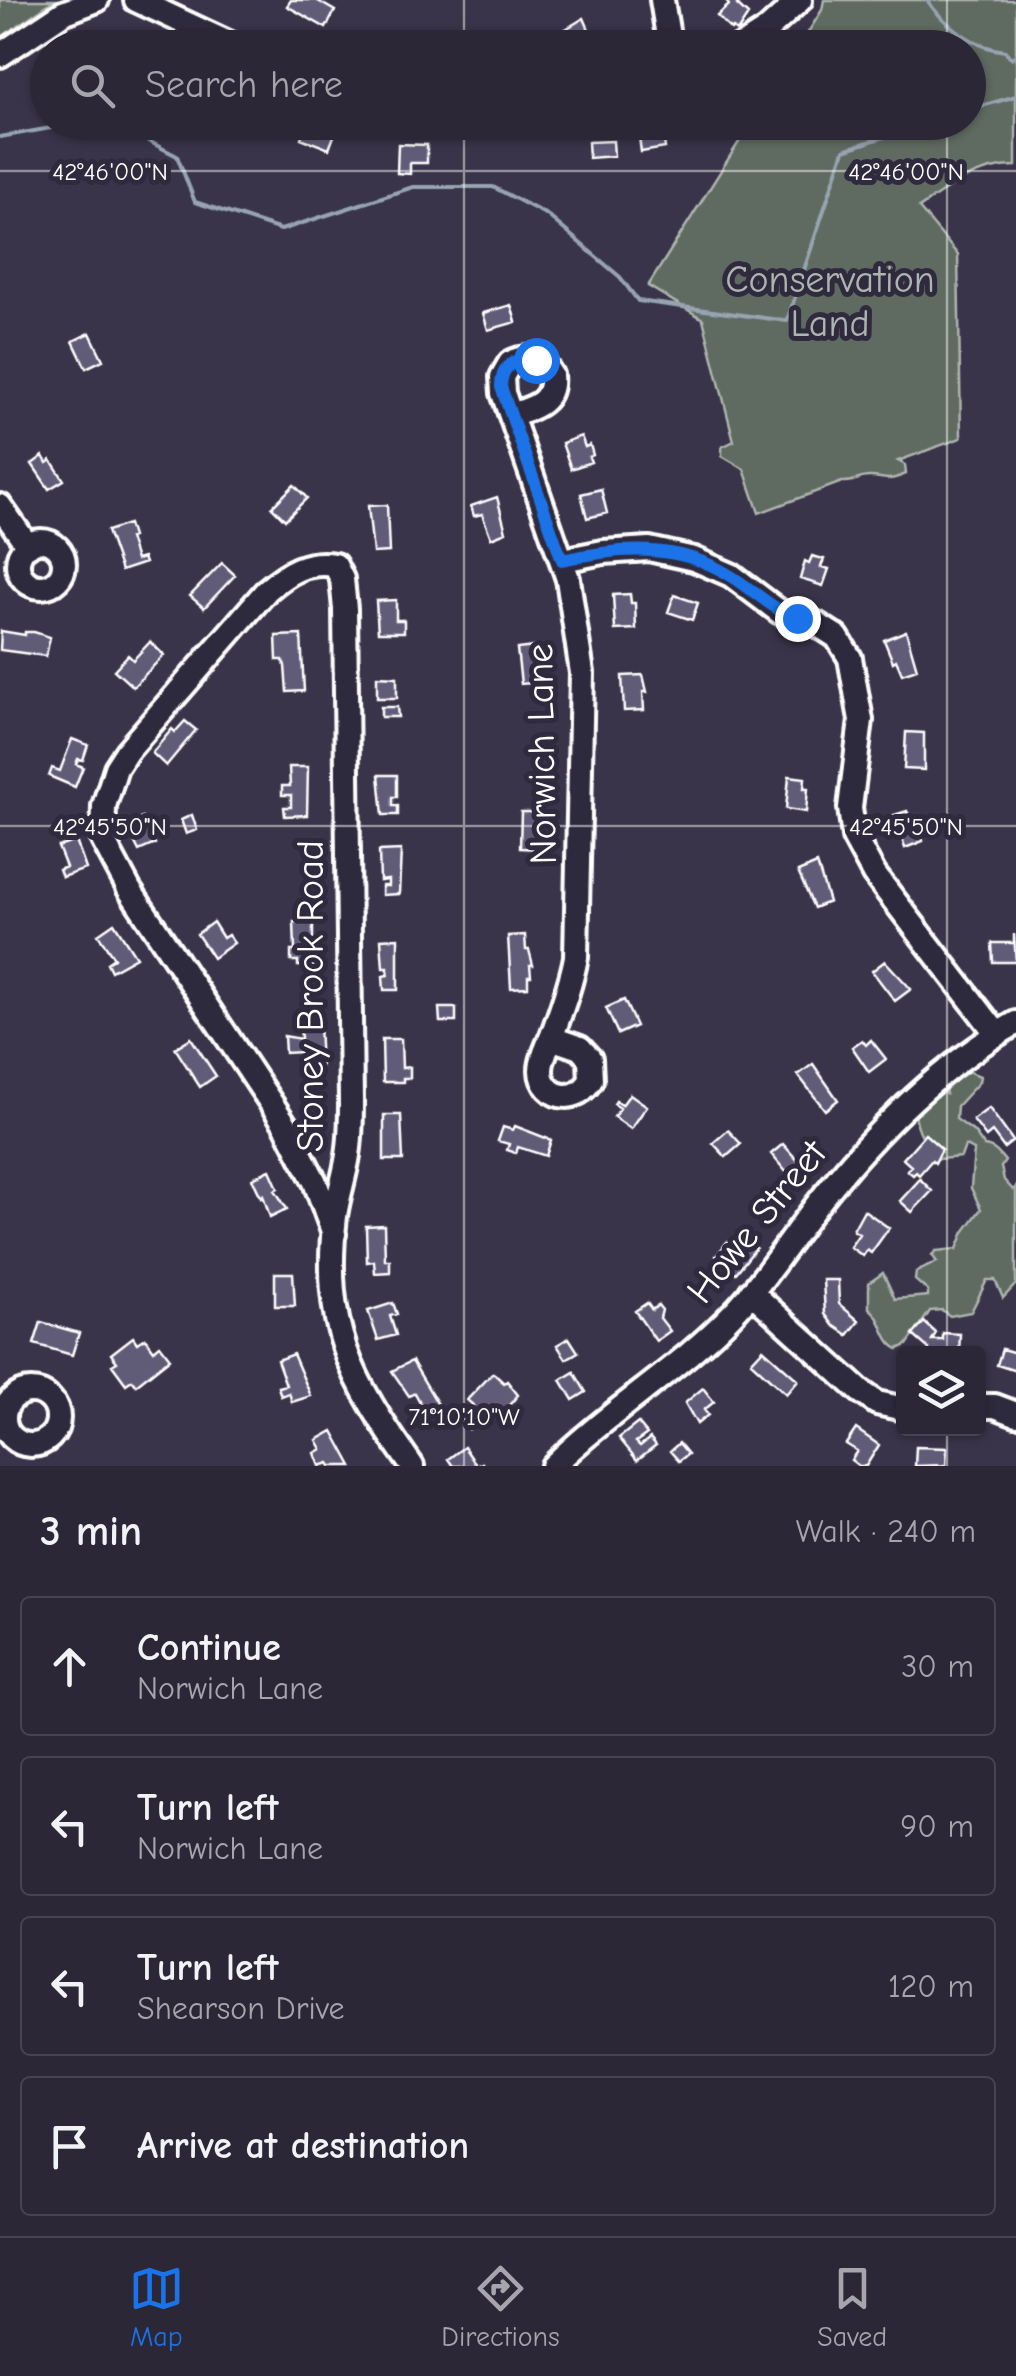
<!DOCTYPE html>
<html lang="en">
<head>
<meta charset="utf-8">
<style>
	body { margin:0; font-family:"Comic Neue",sans-serif; background:#373342; color:#f1f3f6 }
	.controls { position:absolute; right:30px; bottom:30px; display:grid; overflow:hidden; border-radius:10px; box-shadow:0 2px 8px #0004 }
	.controls button { width:90px; height:90px; display:grid; place-items:center; padding:0; border:0; border-bottom:2px solid #474452; background:#2b2737; color:#f1f3f6; font:50px sans-serif }
	.stop { position:absolute; width:30px; height:30px; margin:-22px; border:8px solid #1a73e8; border-radius:50%; background:#fff }
	.stop.end { background:#1a73e8; border-color:#fff; box-shadow:0 2px 10px #0008 }
	.list { margin:0; padding:0; list-style:none }
	h2 { display:flex; justify-content:space-between; align-items:center; height:130px; margin:0; padding:0 40px; font-size:42px }
	h2 small { font-size:32px; font-weight:400; color:#a6a5ad }
	.list li { display:grid; grid-template-columns:65px 1fr auto; gap:30px; align-items:center; box-sizing:border-box; height:140px; margin:0 20px 20px; padding:0 20px; border:2px solid #474452; border-radius:10px }
	.list b { display:block; font-size:38px; white-space:nowrap }
	.list p { margin:0; font-size:32px; white-space:nowrap; color:#a6a5ad }
	.list em { font-size:32px; font-style:normal; color:#a6a5ad }
	.icon { flex:none; width:55px; height:55px; fill:none; stroke:currentColor; stroke-width:2; stroke-linecap:round; stroke-linejoin:round }
	.map { position:relative; flex:none; width:1016px; height:1466px; overflow:hidden }
	.search { position:absolute; background:#2b2737; box-shadow:0 2px 8px #0004; left:30px; right:30px; top:30px; height:110px; display:flex; align-items:center; gap:25px; box-sizing:border-box; padding:0 35px; border-radius:55px; color:#a6a5ad; font-size:38px }
	.sheet { height:770px; background:#2b2737 }
	nav { display:flex; justify-content:space-around; align-items:center; box-sizing:border-box; height:140px; border-top:2px solid #474452; background:#2b2737; font-size:28px; color:#a6a5ad }
	nav a { display:grid; justify-items:center; gap:5px }
	nav .on { color:#1a73e8 }
	.map>svg:first-child { display:block }
	.green { fill:#5e6b61; stroke:#aeb5b0; stroke-width:2.5 }
	.lines { fill:none; stroke-linecap:round; stroke-linejoin:round }
	.stream { stroke:#97a4b1; stroke-width:4 }
	.building { fill:#605b78; stroke:#fff; stroke-width:2.5 }
	.minor-casing { stroke:#fff; stroke-width:30 }
	.minor { stroke:#2f2a3d; stroke-width:22 }
	.route { stroke:#1a73e8; stroke-width:12 }
	.ticks { fill:none; stroke:#fff; stroke-width:2.5; stroke-opacity:0.45 }
	.labels { text-anchor:middle; dominant-baseline:central; stroke-width:10; stroke-linejoin:round; paint-order:stroke }
	.park-label { font-size:38px; fill:#aeb5b0; stroke:#2f2a3d }
	.street-label { font-size:38px; fill:#fff; stroke:#2f2a3d }
	.ticks-label { font-size:25px; text-anchor:middle; fill:#fff; stroke:#2f2a3d; stroke-width:10; stroke-linejoin:round; paint-order:stroke }
</style>
</head>
<body>
<div class="map">
<svg width="1016" height="1466" viewBox="0 0 1016 1466">
	<rect width="100%" height="100%" fill="#393449"/>
	<filter id="ink" filterUnits="userSpaceOnUse"><feTurbulence type="fractalNoise" baseFrequency=".01" numOctaves="2"/><feDisplacementMap in="SourceGraphic" scale="20" xChannelSelector="R" yChannelSelector="G"/><feConvolveMatrix kernelMatrix="1 2 1 2 8 2 1 2 1" color-interpolation-filters="sRGB"/></filter>
	<g filter="url(#ink)">
		<path class="green" d="M0,0H54L0,38Z
			M824,0H1016V166C977,166 950,186 919,208L958,255L961,438L898,461L905,465L906,474C885,483 887,477 869,477C859,477 854,483 842,482L759,513L744,469L722,456V447L734,441L703,319L648,286L751,123L968,122V48L799,47L822,10Z
			M965,1070L980,1076L979,1082L957,1106L956,1119L974,1132L984,1146C994,1147 998,1153 1005,1161L1001,1167L1004,1180L1013,1190L1016,1187V1284L1003,1298L995,1280H987L971,1312L950,1316L942,1310L930,1311L907,1345L898,1349C882,1341 884,1319 869,1308V1283L883,1273L895,1299L928,1296V1291L915,1280L916,1272L937,1262L932,1255L936,1251L957,1249L964,1232L981,1209L971,1188L974,1150L965,1146L961,1157L939,1159C926,1144 916,1131 915,1111L939,1091L946,1094L945,1084Z"/>
		<g class="lines">
			<path class="stream" d="M927,0C944,25 975,48 1005,51L1011,58L1016,55
				M968,110L1016,96
				M112,122L177,156L195,202L281,230L413,187H493L547,215L620,277L638,301L787,321L844,150L929,122
				M0,137L85,122"/>
		</g>
		<path class="building" d="M291,0H316L335,11L326,28L287,6Z
			M725,0H742L737,5L748,15L737,32L733,28L731,30L717,16L729,5Z
			M584,18L591,34L577,40L580,46L547,48L544,42Z
			M131,36L154,41L155,48H128Z
			M307,122L336,131L329,149L301,138Z
			M663,133L665,148L641,152L639,137Z
			M613,141L614,156L589,158L588,142Z
			M398,144L427,145V163H410V174L397,173Z
			M511,305L516,322L488,330L483,313Z
			M90,333L103,360L86,368L73,341Z
			M581,436L585,447L590,445L593,455L589,457L591,462L571,469L562,443Z
			M43,456L47,463L51,460L64,480L49,489L32,464Z
			M294,485L307,498L285,520L272,507Z
			M601,489L607,513L587,518L581,494Z
			M497,497L506,532L491,538L482,514L474,516L471,506Z
			M387,505L389,552L373,553L368,506Z
			M128,524L132,537L129,538L136,560L143,558L145,563L121,571L107,531Z
			M812,556L824,559L821,567L829,569L823,586L800,579L805,561L809,563Z
			M222,563L235,575L204,608L190,596Z
			M630,594L631,603H635L636,629L615,630L613,595Z
			M674,595L698,603L692,620L668,612Z
			M396,600V620H404V632H378L376,601Z
			M1,631L25,635V632H34L50,637L46,656L0,650Z
			M906,631L917,669L902,674L896,660L893,662L884,640Z
			M301,635L304,691L287,692L285,666L283,660H277L276,636Z
			M150,642L164,655L133,687L114,670L128,655L133,660Z
			M534,647L535,658L538,657L541,666V682L521,684L517,649Z
			M643,675L647,692H643L644,710L624,711L622,676Z
			M377,676L397,677V698H377Z
			M381,707H397L398,717H381Z
			M185,721L196,730L166,766L152,753L172,729L175,732Z
			M906,732L924,733V770L904,769Z
			M72,739L88,745L83,760L78,759L76,764L83,767L75,787L49,776L52,768L60,771Z
			M289,767H308L307,815L285,816L284,807H291V795H282V786H290Z
			M379,775H397V797H393V806H398V815H383Z
			M789,776L805,778L804,788H808L806,812L786,809Z
			M907,811L911,820L915,819L923,841L905,848L894,815Z
			M521,812H538L540,849L520,848Z
			M192,815L197,830L186,834L181,820Z
			M142,818L155,844L139,851L126,825Z
			M76,841L86,869L62,877L59,870L66,867L58,847Z
			M401,850L399,894L382,895V886H388V880L380,881L379,851Z
			M817,864L829,902L814,908L798,872Z
			M213,922L223,938L228,935L234,943L213,958L197,934Z
			M294,922H313V966H298V961H291V951H295Z
			M114,923L136,957L111,971L107,963L114,958L98,934Z
			M1014,934L1016,962H993L992,943H1014Z
			M525,935L526,950H529L533,965H530L531,976H528V987L511,988L508,936Z
			M398,938V990H384L383,976L388,975V968H383L381,939Z
			M885,961L911,989L895,1001L872,971Z
			M624,1000L636,1026L618,1034L606,1008Z
			M439,1008H456V1022H440Z
			M319,1023L321,1067L301,1068V1052L285,1053L284,1036L301,1039L300,1024Z
			M191,1038L216,1076L200,1087L175,1048Z
			M382,1039H401L402,1068L410,1067V1078H403V1082H383Z
			M862,1040L866,1045L871,1040L886,1059L869,1072L852,1047Z
			M813,1064L838,1100L825,1110L798,1075Z
			M630,1094L647,1106L631,1129L614,1117L620,1108L614,1104L616,1101L622,1105Z
			M989,1108L1013,1141L1004,1148L992,1132L986,1137L973,1120Z
			M384,1115H401L403,1160H384Z
			M515,1126L551,1140L546,1156L518,1147L516,1153L507,1150L509,1144L498,1141L503,1127L513,1130Z
			M728,1130L741,1144L726,1157L713,1143Z
			M925,1134L942,1149L935,1163L932,1160L919,1175L916,1172L913,1175L907,1170L911,1166L903,1159Z
			M783,1144L799,1162L787,1173L771,1154Z
			M270,1170L278,1188L275,1190L287,1209L270,1217L263,1195L261,1197L252,1178Z
			M920,1179L932,1191L912,1212L900,1201Z
			M864,1210L889,1228L871,1253L867,1250L863,1256L850,1247L859,1234L853,1230Z
			M384,1225L385,1260H390V1272L375,1273L374,1261L367,1262L366,1226Z
			M742,1237L756,1248L736,1273L716,1256L727,1242L734,1247Z
			M275,1273H293L295,1306H275Z
			M823,1280H838L839,1304L859,1321L848,1335L833,1325L825,1314Z
			M393,1303L397,1314L390,1316L396,1335L378,1340L368,1311Z
			M647,1303L652,1310L658,1305L662,1310L660,1318L670,1331L656,1341L635,1311Z
			M41,1322L79,1333L72,1355L34,1344Z
			M924,1322L936,1333L932,1340H943V1333L960,1334L959,1354H929V1349L913,1335Z
			M133,1337L137,1343L145,1338L154,1350L160,1345L170,1358L136,1385L132,1380L126,1384L112,1365L117,1362L111,1354Z
			M569,1338L578,1352L566,1359L557,1345Z
			M763,1349L798,1380L786,1394L751,1362Z
			M1002,1349L1016,1353V1371L997,1365Z
			M293,1354L311,1396L292,1402L289,1393L281,1396L278,1387L286,1385L277,1360Z
			M412,1361L439,1406L426,1413L415,1393L409,1396L392,1371Z
			M574,1372L586,1392L573,1400L561,1380Z
			M493,1373L504,1383L507,1381L518,1395L503,1412L496,1405L469,1429L459,1420L473,1405L467,1400Z
			M703,1388L714,1402L704,1410L708,1415L697,1424L685,1403Z
			M638,1423L647,1434L636,1442L640,1446L650,1438L656,1445L637,1460L619,1438Z
			M856,1429L879,1445L866,1466H859L851,1460L857,1451L846,1444Z
			M333,1431L352,1466H331L329,1463L320,1466L315,1453L322,1449L317,1440Z
			M679,1443L688,1454L679,1461L670,1451Z
			M464,1447L477,1466L482,1463L484,1466H453L448,1459Z
			M916,1447L947,1448L946,1465L915,1466Z"/>
		<g class="lines">
			<defs>
				<path id="minor" d="M136,0L239,48
					M662,0L670,48
					M739,48L767,30L800,0
					M0,55L63,13L97,0
					M511,415C533,408 554,403 551,375C542,358 527,354 510,363L502,377L503,393L568,579L582,673L576,957C571,984 562,1008 553,1033C549,1044 541,1058 541,1070C541,1084 552,1096 566,1096C578,1096 585,1089 591,1080L590,1059L580,1048L551,1038
					M0,506L28,546
					M18 564a23 23 0 1 1 46 0a23 23 0 1 1-46 0Z
					M563,560L603,552L649,549L694,559L731,575L780,612L815,623L837,637L850,658L861,720L850,808L854,837L874,874L997,1034
					M334,1234L315,1182L285,1124L129,889L103,840L104,806L116,768L127,751L267,590C288,572 307,560 335,565L342,579L345,609L351,1101C351,1119 351,1137 348,1155C345,1176 338,1195 335,1216C322,1327 350,1378 412,1466
					M751,1292L860,1391L877,1403L904,1409
					M4 1418a27 27 0 1 1 54 0a27 27 0 1 1-54 0Z
					M978,1406H995L1016,1414
					M553,1466C611,1409 682,1368 737,1309C766,1278 790,1240 816,1206C871,1135 937,1068 1016,1023"/>
			</defs>
			<use href="#minor" class="minor-casing"/>
			<use href="#minor" class="minor"/>
		</g>
	</g>
	<g class="lines" filter="url(#ink)">
		<path class="route" d="M536,360C515,356 501,366 501,387L562,560C620,547 679,543 731,576C754,590 771,609 797,618"/>
	</g>
	<path class="ticks" d="M464,0V48M947,0V48M464,122V1466M947,122V1354M0,171H1016M0,826H1016M947,1428V1466"/>
	<g class="labels">
		<g class="park-label">
			<text x="830" y="280">Conservation<tspan x="830" dy="44">Land</tspan></text>
		</g>
		<g class="street-label">
			<text transform="translate(542 754) rotate(-91)">Norwich Lane</text>
			<text transform="translate(311 996) rotate(-90)">Stoney Brook Road</text>
			<text transform="translate(757 1222) rotate(-51)">Howe Street</text>
		</g>
	</g>
	<g class="ticks-label">
		<text x="110" y="180">42°46'00"N</text>
		<text x="906" y="180">42°46'00"N</text>
		<text x="110" y="835">42°45'50"N</text>
		<text x="906" y="835">42°45'50"N</text>
		<text x="464" y="1425">71°10'10"W</text>
	</g>
</svg>
<div class="controls">
<button><svg class="icon" aria-label="layers" viewBox="0 0 24 24"><path d="M12 4l9 5-9 5-9-5zM3 14l9 5 9-5"/></svg></button>
</div>
<div class="stop" style="left:536px;top:360px"></div>
<div class="stop end" style="left:797px;top:618px"></div>
<div class="search"><svg class="icon" aria-label="search" viewBox="0 0 24 24"><circle cx="10" cy="10" r="6"/><path d="M15 15l6 6"/></svg>Search here</div>
</div>
<section class="sheet">
<h2>3 min<small>Walk · 240 m</small></h2>
<ul class="list">
<li><svg class="icon" aria-label="ahead" viewBox="0 0 24 24"><path d="M12 20V5M6 11l6-6 6 6"/></svg><div><b>Continue</b><p>Norwich Lane</p></div><em>30 m</em></li>
<li><svg class="icon" aria-label="left" viewBox="0 0 24 24"><path d="M17 20v-9H6M10 6l-5 5 5 5"/></svg><div><b>Turn left</b><p>Norwich Lane</p></div><em>90 m</em></li>
<li><svg class="icon" aria-label="left" viewBox="0 0 24 24"><path d="M17 20v-9H6M10 6l-5 5 5 5"/></svg><div><b>Turn left</b><p>Shearson Drive</p></div><em>120 m</em></li>
<li><svg class="icon" aria-label="arrive" viewBox="0 0 24 24"><path d="M6 21V4h12l-3 4 3 4H6"/></svg><div><b>Arrive at destination</b></div></li>
</ul>
</section>
<nav>
<a class="on"><svg class="icon" aria-label="map" viewBox="0 0 24 24"><path d="M3 6l6-2 6 2 6-2v14l-6 2-6-2-6 2zM9 4v14M15 6v14"/></svg>Map</a>
<a><svg class="icon" aria-label="directions" viewBox="0 0 24 24"><path d="M12 3l9 9-9 9-9-9zM9 14v-3h6M13 9l2 2-2 2"/></svg>Directions</a>
<a><svg class="icon" aria-label="saved" viewBox="0 0 24 24"><path d="M7 4h10v16l-5-4-5 4z"/></svg>Saved</a>
</nav>
</body>
</html>
